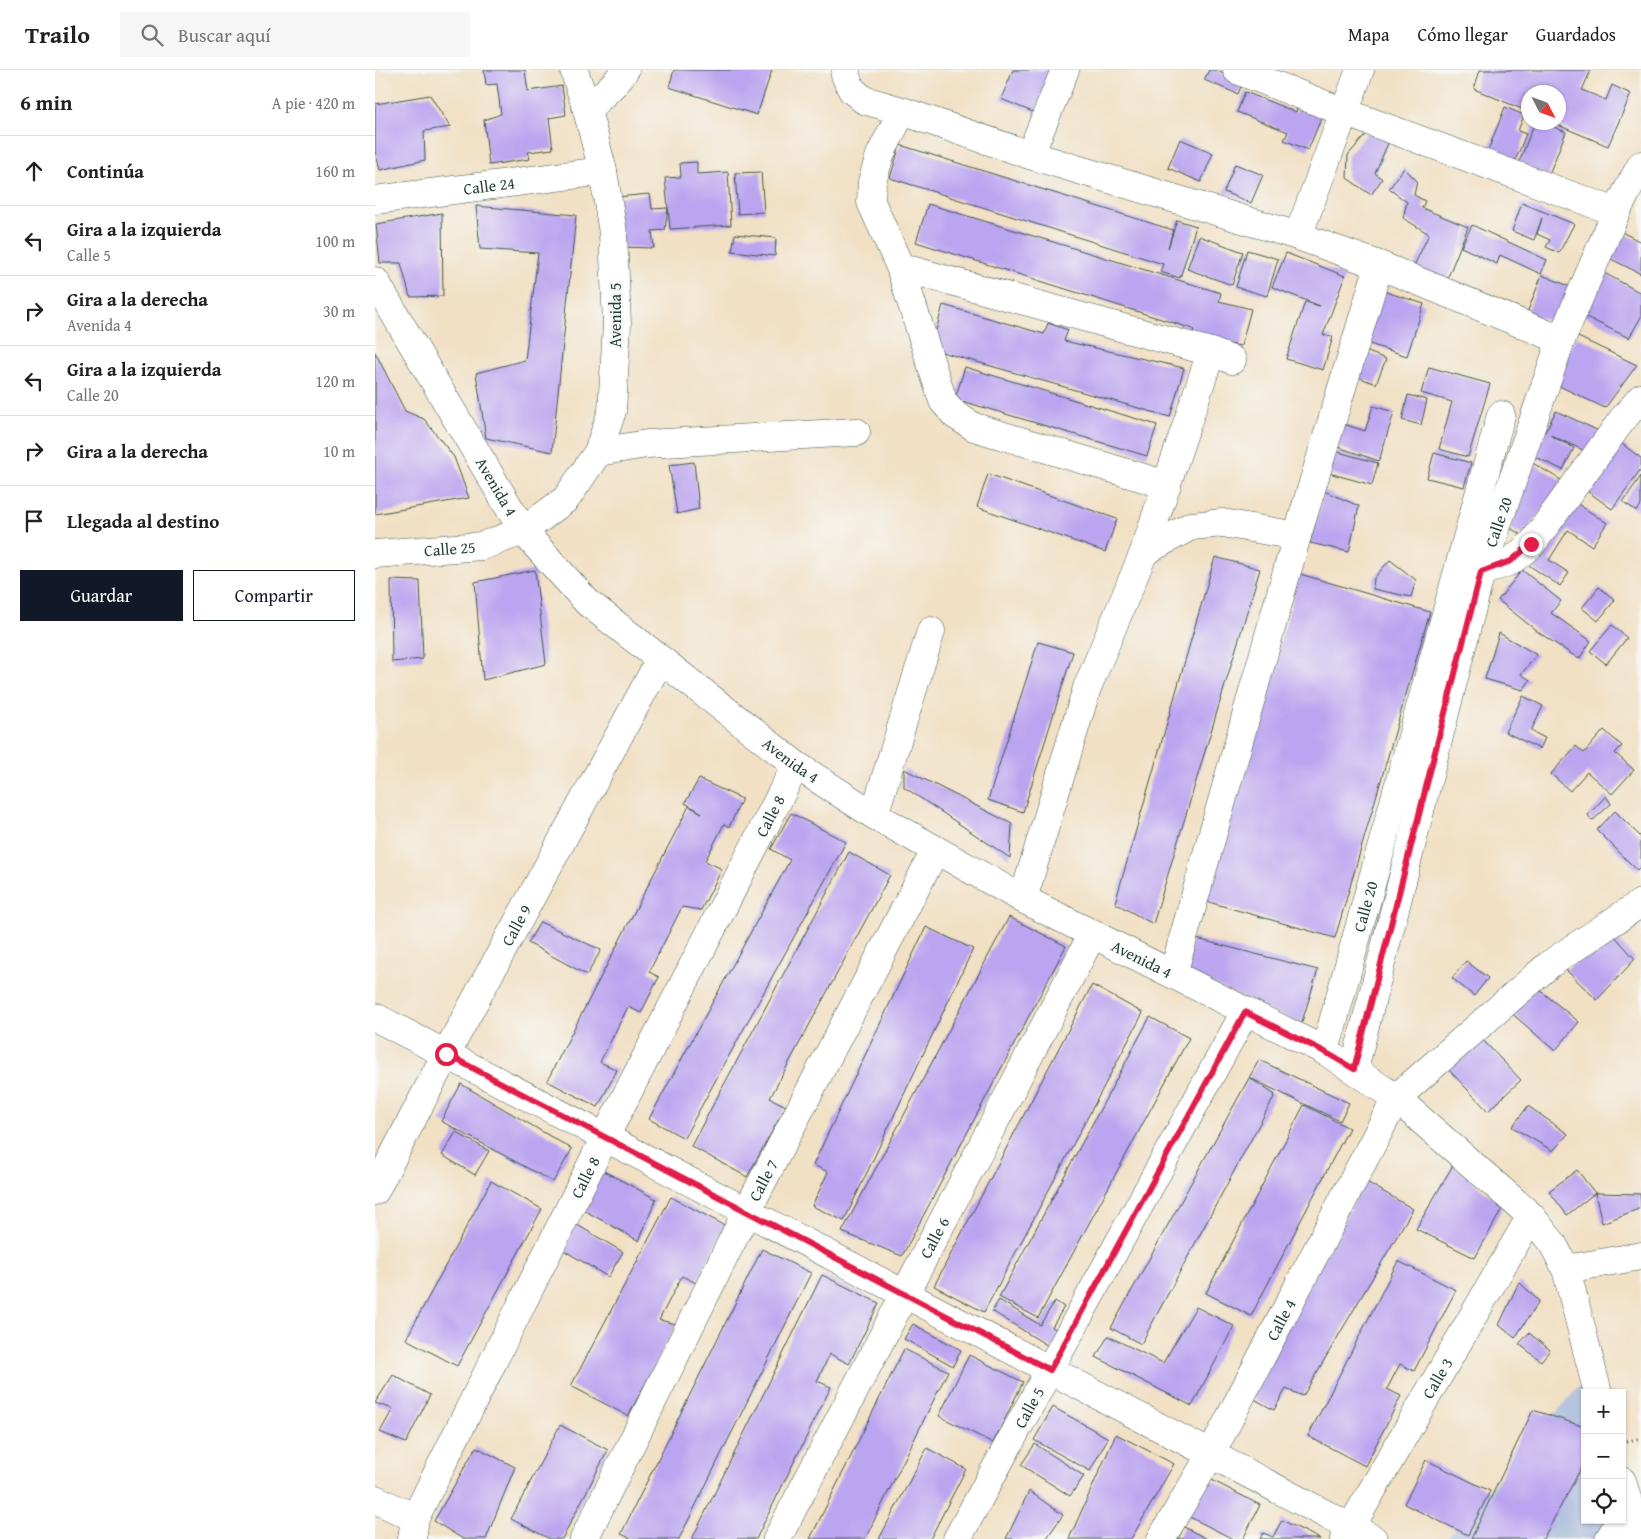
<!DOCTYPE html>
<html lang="es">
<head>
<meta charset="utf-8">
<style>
	body { margin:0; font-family:"Gentium Book Plus",serif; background:#f6f6f6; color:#202124 }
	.controls { position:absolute; right:15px; bottom:15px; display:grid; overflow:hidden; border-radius:0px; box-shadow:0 1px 4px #0004 }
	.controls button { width:45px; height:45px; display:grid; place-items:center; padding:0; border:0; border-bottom:1px solid #e0e0e0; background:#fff; color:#202124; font:25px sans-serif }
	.compass { position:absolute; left:1146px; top:15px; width:45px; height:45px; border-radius:50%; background:#fff; box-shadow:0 1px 4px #0004; rotate:131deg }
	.stop { position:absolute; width:15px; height:15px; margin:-11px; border:4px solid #e11d48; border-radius:50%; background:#fff }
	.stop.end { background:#e11d48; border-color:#fff; box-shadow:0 1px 5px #0008 }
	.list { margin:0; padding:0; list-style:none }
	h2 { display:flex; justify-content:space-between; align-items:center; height:65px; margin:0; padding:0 20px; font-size:21px }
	h2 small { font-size:16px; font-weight:400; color:#757577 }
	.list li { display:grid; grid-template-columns:32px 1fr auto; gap:15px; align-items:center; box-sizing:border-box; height:70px; padding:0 20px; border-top:1px solid #e0e0e0 }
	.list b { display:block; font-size:19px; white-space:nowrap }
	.list p { margin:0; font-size:16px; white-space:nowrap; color:#757577 }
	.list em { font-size:16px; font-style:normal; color:#757577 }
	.actions { display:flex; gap:10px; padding:15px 20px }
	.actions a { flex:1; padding:11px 0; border:1px solid #111827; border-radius:0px; text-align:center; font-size:18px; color:#111827 }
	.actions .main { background:#111827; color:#fff }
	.icon { flex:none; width:28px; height:28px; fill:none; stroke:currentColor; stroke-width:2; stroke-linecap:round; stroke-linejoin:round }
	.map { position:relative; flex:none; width:1266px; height:1469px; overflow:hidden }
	header { display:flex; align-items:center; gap:30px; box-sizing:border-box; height:70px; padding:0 25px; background:#fff; border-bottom:1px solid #e0e0e0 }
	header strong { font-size:24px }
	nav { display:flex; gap:28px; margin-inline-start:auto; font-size:18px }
	.search { width:350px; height:45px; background:#f6f6f6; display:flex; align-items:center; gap:12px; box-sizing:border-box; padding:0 18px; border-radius:0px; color:#757577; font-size:19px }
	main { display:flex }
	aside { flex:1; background:#fff }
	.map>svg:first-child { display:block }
	.industrial { fill:#b6c5de }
	.building { fill:#bba4f0 }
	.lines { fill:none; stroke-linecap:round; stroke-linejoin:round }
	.minor-casing { stroke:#3e554a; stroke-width:29 }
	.path { stroke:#3e554a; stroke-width:3; stroke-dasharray:1 4; stroke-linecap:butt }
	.minor { stroke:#fff; stroke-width:28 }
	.route { stroke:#e11d48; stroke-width:6 }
	.labels { text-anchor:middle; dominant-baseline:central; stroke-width:5; stroke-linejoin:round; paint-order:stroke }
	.street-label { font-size:16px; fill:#1f3d34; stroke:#f6f6f2 }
</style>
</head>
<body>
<header>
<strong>Trailo</strong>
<div class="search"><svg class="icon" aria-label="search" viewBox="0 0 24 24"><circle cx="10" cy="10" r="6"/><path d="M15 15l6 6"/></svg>Buscar aquí</div>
<nav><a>Mapa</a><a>Cómo llegar</a><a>Guardados</a></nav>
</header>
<main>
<aside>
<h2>6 min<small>A pie · 420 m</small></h2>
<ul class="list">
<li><svg class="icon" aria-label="ahead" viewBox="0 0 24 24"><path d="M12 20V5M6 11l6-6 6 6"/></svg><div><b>Continúa</b></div><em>160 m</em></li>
<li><svg class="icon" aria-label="left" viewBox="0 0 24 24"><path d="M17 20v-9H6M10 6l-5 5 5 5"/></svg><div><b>Gira a la izquierda</b><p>Calle 5</p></div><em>100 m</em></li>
<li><svg class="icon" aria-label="right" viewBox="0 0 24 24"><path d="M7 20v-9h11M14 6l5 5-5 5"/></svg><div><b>Gira a la derecha</b><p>Avenida 4</p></div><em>30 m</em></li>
<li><svg class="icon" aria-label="left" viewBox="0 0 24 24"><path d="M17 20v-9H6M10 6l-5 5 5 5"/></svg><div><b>Gira a la izquierda</b><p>Calle 20</p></div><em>120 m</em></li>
<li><svg class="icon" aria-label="right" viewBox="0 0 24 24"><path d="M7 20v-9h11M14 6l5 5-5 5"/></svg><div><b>Gira a la derecha</b></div><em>10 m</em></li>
<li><svg class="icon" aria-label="arrive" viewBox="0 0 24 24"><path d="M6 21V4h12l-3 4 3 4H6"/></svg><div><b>Llegada al destino</b></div></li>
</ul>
<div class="actions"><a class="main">Guardar</a><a>Compartir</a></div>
</aside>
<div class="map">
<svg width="1266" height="1469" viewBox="0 0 1266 1469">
	<rect width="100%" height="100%" fill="#f6f6f2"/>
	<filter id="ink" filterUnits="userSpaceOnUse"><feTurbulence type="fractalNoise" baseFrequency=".02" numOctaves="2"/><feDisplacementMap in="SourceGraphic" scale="10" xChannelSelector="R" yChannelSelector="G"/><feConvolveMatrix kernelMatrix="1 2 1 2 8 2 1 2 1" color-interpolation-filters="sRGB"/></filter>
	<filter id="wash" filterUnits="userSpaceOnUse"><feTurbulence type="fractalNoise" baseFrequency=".0096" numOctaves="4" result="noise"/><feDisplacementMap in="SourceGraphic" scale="20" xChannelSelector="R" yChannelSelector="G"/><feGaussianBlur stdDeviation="1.12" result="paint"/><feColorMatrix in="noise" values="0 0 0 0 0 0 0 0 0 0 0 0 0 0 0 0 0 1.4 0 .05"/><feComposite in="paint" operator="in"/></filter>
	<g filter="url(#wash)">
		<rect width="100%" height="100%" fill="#f1e0c4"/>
		<path class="industrial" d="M1207,1313L1210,1323V1450H1247L1252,1469H1071Z"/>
		<g id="blocks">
			<path class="building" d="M109,0H150L153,21L187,16L191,45L174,48L178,79L153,82L155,89L114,95L109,50L126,44L122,14L111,15Z
				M299,0H397L382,45L294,17Z
				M638,0H677L660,43L626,29Z
				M834,0H839L868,11L863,24L829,10Z
				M1105,0H1216L1207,20L1231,30L1237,15L1256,24L1233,76L1178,53L1184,52V22H1154V42L1099,19Z
				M870,22L921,42L923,34L948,44L933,80L909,70L913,62L862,42Z
				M55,25L75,57L49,61L50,90L5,100L0,81V34Z
				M1130,37L1149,45L1143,61L1151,64L1139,94L1112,83Z
				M1160,52H1167L1191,62L1172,109L1142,97Z
				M996,59L1015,69L1000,103L1007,109L996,125L972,108L973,85Z
				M805,69L838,83L826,112L793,98Z
				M525,75L798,160L793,178L802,150L821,156L805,208L785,202L788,194L515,108Z
				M322,92V104L353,102L356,155L295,159L290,108L306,107L305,93Z
				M860,94L888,105L876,133L849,122Z
				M1029,98L1042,111L1039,125L1050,131L1047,138L1093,157L1071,212L1037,200L1054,164L1028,148L1032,132L1014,119Z
				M386,102L389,142L363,144L360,103Z
				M275,124L277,139L293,138L290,160L277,161L279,178L243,177L242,127Z
				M1147,133L1199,154L1184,183L1171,177L1175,170L1162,164L1167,148L1159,170L1137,161Z
				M553,134L846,223L844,231L876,239L866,276L820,268L818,259L541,172Z
				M101,136L201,145L177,382L111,368L101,303L150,290L163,183L105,179Z
				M67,143L68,226L35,227L26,193H5L1,154Z
				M1097,155L1172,190L1166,204L1125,185L1122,194L1086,177Z
				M1239,158L1266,172V204L1230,186Z
				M360,164L401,168L400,186L357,181Z
				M824,166L868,182L857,215L812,199Z
				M872,180L903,189L892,226L861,217Z
				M911,183L970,206L948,265L958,267L948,300L911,289L930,232L945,236L897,217Z
				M1222,199L1266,223V247L1254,268L1201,242Z
				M1167,205L1194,216L1180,253L1152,243Z
				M1005,220L1049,234L1032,286L988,272Z
				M568,235L669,264L673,253L693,260L689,271L809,298L795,347L556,279Z
				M1201,266L1262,295L1230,338L1178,313Z
				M985,279L1011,289L1001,314L975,304Z
				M0,282L30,341L49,349L79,387L94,428L0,444Z
				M590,297L782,355L772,386L580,329Z
				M1054,297L1115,314L1093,387L1064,379L1077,332L1046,323Z
				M1033,325L1052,330L1046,355L1027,350Z
				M998,336L1019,342L1004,391L951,373L959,351L990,361Z
				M1181,341L1228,363L1217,384L1175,365L1199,378L1188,400L1150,382L1160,356L1170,362Z
				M1243,371L1266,388V399L1237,439L1208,418Z
				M956,380L1003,393L997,415L950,402Z
				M1059,383L1096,393L1089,417L1052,408Z
				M319,392L324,439L302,444L294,395Z
				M1156,392L1191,413L1147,465L1135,458Z
				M613,404L742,449L730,482L602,437Z
				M1266,406V435L1262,441L1248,432Z
				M949,421L984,436L974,482L935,473Z
				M1195,429L1232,453L1217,476L1193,460L1174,490L1194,503L1185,516L1152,494Z
				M840,487L885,499L778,854L740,833Z
				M1015,490L1041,510L1036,527L998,519L999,508Z
				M160,500L171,594L108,610L100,512Z
				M1147,500L1186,531L1176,543L1216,571L1204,589L1163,562L1123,530Z
				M925,504L1055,542L960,868L830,831Z
				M16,510L45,511L48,589L17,592Z
				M1224,517L1240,530L1223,551L1207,538Z
				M1237,555L1252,568L1231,594L1215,581Z
				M1124,563L1162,585L1146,604L1155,610L1148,620L1110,609Z
				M663,572L698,582L648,742L613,730Z
				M1148,626L1168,636L1156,661L1170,668L1165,679L1130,662Z
				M1229,660L1247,676L1240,683L1259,700L1237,724L1212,702L1195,721L1176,704L1201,676L1209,683Z
				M529,699L637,754L635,788L529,717Z
				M324,709L367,729L354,757L349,754L330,791L347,799L326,840L307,837L274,902L284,907L266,943L253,937L225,992L242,1000L223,1037L172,1011L314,736L327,743L310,733Z
				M1231,726L1236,734L1217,751L1213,745Z
				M1240,741L1266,767V796L1262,800L1222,760Z
				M416,743L471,772L309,1068L274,1049L415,790L396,779Z
				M474,782L515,805L395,1028L411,1036L372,1107L316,1076Z
				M634,847L691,876L527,1186L467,1162Z
				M165,852L226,880L212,905L153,873Z
				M551,857L598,879L469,1151L437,1136L453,1102L438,1095Z
				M1238,864L1260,889L1222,930L1191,900Z
				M818,868L943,900L926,955L806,899Z
				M1091,891L1113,908L1099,926L1077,908Z
				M717,915L768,943L609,1242L559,1216Z
				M1161,917L1204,952L1180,981L1134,941Z
				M775,947L814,968L663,1248L624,1227Z
				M1104,966L1146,1010L1113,1041L1071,997Z
				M884,990L974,1033L965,1051L875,1008L900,1025L766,1274L736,1258Z
				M86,1014L197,1079L178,1112L66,1051Z
				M929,1035L974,1058L876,1246L831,1223Z
				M1153,1036L1193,1064L1178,1081L1137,1057Z
				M81,1062L114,1081L100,1105L67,1085Z
				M1078,1095L1128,1137L1100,1188L1041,1159Z
				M225,1099L281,1129L264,1171L205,1138Z
				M1202,1100L1220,1123L1192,1145L1174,1121Z
				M116,1111L167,1139L82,1296L31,1269Z
				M990,1111L1038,1139L928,1326L911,1319L899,1340L874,1326Z
				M1220,1123L1265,1124L1266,1138L1227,1153Z
				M296,1127L351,1156L321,1213L307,1206L284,1250L302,1254L253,1346L196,1316Z
				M199,1153L248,1182L233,1207L185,1178Z
				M387,1179L436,1203L304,1469H257L246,1464Z
				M1023,1191L1081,1220L1039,1301L1025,1294L1012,1319L1026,1326L990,1396L933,1366Z
				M447,1205L504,1233L474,1294L455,1284L442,1311L456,1317L381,1469H317Z
				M1144,1212L1164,1231L1140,1268L1124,1255Z
				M624,1230L665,1255L680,1231L689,1237L677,1257L687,1263L678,1279L617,1241Z
				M821,1237L859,1256L817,1336L721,1287L733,1266L788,1293Z
				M538,1254L586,1280L578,1296L529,1269Z
				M1154,1263L1175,1280L1166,1291L1144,1274Z
				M529,1279L573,1301L490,1469H435Z
				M594,1285L648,1312L618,1373L564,1346Z
				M18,1305L55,1325L31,1373L5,1362L18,1339L0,1333Z
				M678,1337L733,1368L715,1401L659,1370Z
				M1158,1340L1210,1357V1391L1168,1469H1096Z
				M185,1355L233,1380L187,1469H175L136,1449Z
				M741,1364L799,1394L756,1469H694Z
				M660,1374L709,1406L695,1426L646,1395Z
				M101,1377L140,1397L111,1469H88L59,1451Z
				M552,1378L591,1399L555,1469H504Z
				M1051,1390L1115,1421L1093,1465L1029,1434Z
				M827,1405L885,1435L868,1469H858L807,1443Z
				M654,1421L688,1445L671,1469H631Z
				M907,1450L945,1469H885L888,1463L898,1467Z
				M809,1457L832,1469H803Z"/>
		</g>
	</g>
	<g filter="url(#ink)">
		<use href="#blocks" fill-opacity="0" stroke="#3e554a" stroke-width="1"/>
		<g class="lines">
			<defs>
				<g id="minor">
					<path d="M471,0L470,5L477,20L489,30L527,41L655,85L923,166L1004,195L1186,270"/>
					<path d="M862,0L969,42L1241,142"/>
					<path d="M212,40L242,11L250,0"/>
					<path d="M527,41L505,85L497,112L496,132L525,197L568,331L580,345L599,357L792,415"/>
					<path d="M655,85L690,0"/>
					<path id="s1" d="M0,130L228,101"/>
					<path d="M923,166L985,0"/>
					<path d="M525,197L836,282L857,290"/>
					<path id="s2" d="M0,211L148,461L212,532L421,695L499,745L648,829L950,981L1021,1028L1156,1146L1178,1174L1191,1199L1223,1323"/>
					<path d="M223,382L272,374L481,362"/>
					<path d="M769,482L816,456L848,453L922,466"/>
					<path id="s3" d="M0,484L107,476L148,461L191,429L223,382L237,341L242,254L238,163L228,101L212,40L199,0"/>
					<path d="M1106,502L1136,491L1157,474L1247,350L1266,328"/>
					<path d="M499,745L556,561"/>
					<path d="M648,829L712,618L769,482L836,282"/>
					<path d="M798,904L922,466L1004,195"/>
					<path d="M0,947L998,1469"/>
					<path id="s4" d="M950,981L1126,345"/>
					<path id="s5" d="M979,999L1106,502L1186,270L1241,142L1266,95"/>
					<path id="s6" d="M0,1121L71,984L285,590"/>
					<path d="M1191,1199L1266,1186"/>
					<path d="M1247,1411L1264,1469"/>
					<path d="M0,1429L40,1448"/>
					<path id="s7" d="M37,1469L40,1448L230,1067L421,695"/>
					<path id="s8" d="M209,1469L372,1141L560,781"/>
					<path id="s9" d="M402,1469L717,865"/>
					<path id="s10" d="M582,1469L870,942"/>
					<path id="s11" d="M786,1469L836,1384L1021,1028L1175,894L1266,833"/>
					<path id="s12" d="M969,1469L1156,1146"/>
					<path d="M1234,1469L1246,1450"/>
				</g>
			</defs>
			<use href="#minor" class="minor-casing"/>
			<path class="path" d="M1247,1372L1266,1368"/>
			<use href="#minor" class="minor"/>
		</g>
	</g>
	<g class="lines" filter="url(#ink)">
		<path class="route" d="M71,984L675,1300L870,942L950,982L979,999L1106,502L1136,491L1156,474"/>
	</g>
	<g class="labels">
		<g class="street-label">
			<text stroke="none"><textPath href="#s1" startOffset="115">Calle 24</textPath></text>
			<text transform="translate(240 245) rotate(-90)">Avenida 5</text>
			<text stroke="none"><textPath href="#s2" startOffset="239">Avenida 4</textPath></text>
			<text stroke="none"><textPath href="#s5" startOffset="566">Calle 20</textPath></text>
			<text stroke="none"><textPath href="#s3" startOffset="75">Calle 25</textPath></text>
			<text stroke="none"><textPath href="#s2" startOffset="644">Avenida 4</textPath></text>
			<text stroke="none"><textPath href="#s7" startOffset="808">Calle 8</textPath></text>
			<text stroke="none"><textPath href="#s4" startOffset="150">Calle 20</textPath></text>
			<text stroke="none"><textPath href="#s6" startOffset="301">Calle 9</textPath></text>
			<text stroke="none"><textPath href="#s2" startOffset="1048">Avenida 4</textPath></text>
			<text stroke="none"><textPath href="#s7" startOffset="402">Calle 8</textPath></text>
			<text stroke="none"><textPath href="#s8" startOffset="401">Calle 7</textPath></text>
			<text stroke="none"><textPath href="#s9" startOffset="340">Calle 6</textPath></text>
			<text stroke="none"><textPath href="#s11" startOffset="250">Calle 4</textPath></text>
			<text stroke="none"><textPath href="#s12" startOffset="186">Calle 3</textPath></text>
			<text stroke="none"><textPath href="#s10" startOffset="150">Calle 5</textPath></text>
		</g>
	</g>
</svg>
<div class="controls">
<button>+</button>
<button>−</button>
<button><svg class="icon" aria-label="locate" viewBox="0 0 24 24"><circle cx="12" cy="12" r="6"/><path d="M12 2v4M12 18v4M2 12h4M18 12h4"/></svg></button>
</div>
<svg class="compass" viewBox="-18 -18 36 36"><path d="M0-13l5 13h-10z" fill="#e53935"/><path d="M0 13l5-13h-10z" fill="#757577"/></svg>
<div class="stop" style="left:71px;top:984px"></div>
<div class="stop end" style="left:1156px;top:474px"></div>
</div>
</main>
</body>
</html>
